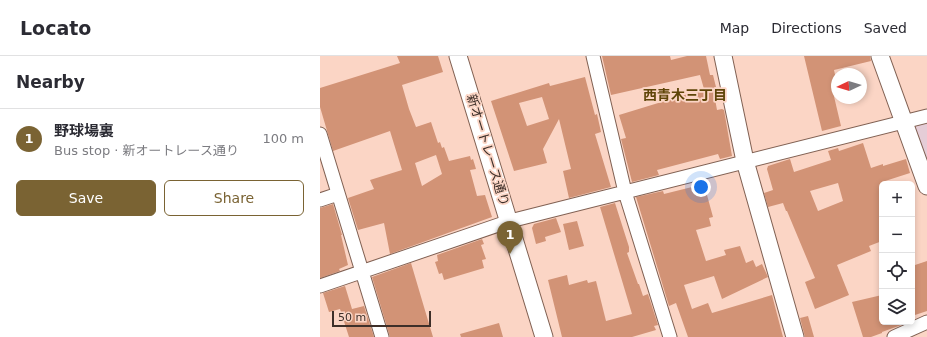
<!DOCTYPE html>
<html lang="en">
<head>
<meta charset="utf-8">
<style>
	body { margin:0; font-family:"DejaVu Sans","Noto Sans JP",sans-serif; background:#f7f7f7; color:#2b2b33 }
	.controls { position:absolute; right:12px; bottom:12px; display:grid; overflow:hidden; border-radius:6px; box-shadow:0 2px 6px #0003 }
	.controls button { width:36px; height:36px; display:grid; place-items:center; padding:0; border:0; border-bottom:1px solid #e1e1e2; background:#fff; color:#2b2b33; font:20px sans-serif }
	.compass { position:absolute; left:511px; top:12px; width:36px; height:36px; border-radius:50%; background:#fff; box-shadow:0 2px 6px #0003; rotate:266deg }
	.scale { position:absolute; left:12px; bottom:10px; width:99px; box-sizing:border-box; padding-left:4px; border:2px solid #3d2f29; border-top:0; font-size:11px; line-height:14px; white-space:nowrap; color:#3d2f29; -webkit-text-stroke:3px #fbd5c5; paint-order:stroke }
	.you { position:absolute; left:381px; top:131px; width:14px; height:14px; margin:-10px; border:3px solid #fff; border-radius:50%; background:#1a73e8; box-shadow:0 0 0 6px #1a73e833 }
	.badge { display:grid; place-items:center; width:26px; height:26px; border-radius:50%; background:#7a6333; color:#fff; font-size:13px; font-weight:700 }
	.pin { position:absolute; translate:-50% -33px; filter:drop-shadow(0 1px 2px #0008) }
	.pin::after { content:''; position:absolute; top:21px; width:14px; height:12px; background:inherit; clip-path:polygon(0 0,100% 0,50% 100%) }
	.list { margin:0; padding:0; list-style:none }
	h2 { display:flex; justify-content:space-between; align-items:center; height:52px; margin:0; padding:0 16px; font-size:17px }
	h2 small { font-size:13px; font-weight:400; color:#7c7c81 }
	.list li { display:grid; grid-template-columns:26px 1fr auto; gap:12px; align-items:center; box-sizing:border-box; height:60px; padding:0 16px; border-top:1px solid #e1e1e2 }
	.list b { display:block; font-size:15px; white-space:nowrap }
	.list p { margin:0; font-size:13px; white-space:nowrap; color:#7c7c81 }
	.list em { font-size:13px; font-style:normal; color:#7c7c81 }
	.actions { display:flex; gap:8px; padding:12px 16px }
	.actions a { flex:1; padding:9px 0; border:1px solid #7a6333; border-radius:6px; text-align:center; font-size:14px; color:#7a6333 }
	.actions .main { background:#7a6333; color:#fff }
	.icon { flex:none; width:22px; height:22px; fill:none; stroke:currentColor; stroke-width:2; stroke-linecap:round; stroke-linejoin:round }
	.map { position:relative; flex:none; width:607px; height:281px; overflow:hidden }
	header { display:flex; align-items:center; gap:24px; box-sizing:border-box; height:56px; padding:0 20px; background:#fff; border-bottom:1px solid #e1e1e2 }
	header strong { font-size:19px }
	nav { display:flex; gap:22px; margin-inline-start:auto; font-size:14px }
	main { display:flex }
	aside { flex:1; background:#fff }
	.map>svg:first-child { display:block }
	.education { fill:#e5cdd7 }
	.building { fill:#d29376; fill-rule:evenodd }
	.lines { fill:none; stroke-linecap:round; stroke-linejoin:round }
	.minor-casing { stroke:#816153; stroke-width:15 }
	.tertiary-casing { stroke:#816153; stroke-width:19 }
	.minor { stroke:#fff; stroke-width:13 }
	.tertiary { stroke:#fff; stroke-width:17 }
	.labels { text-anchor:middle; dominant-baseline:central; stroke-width:3.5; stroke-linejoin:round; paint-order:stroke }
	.street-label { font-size:13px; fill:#3d2f29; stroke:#fbd5c5 }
	.neighbourhood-label { font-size:14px; font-weight:bold; fill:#5f4508; stroke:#fbd5c5 }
</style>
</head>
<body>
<header>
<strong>Locato</strong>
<nav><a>Map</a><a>Directions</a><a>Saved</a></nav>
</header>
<main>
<aside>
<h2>Nearby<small></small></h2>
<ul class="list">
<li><span class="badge">1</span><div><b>野球場裏</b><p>Bus stop · 新オートレース通り</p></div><em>100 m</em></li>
</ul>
<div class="actions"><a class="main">Save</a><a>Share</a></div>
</aside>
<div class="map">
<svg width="607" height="281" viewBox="0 0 607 281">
	<rect width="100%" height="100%" fill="#fbd5c5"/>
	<path class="education" d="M607,66V105L595,72L598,68Z"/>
	<path class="building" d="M77,0H118L123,16L82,29L89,53L96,71L111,66L118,87L120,86L122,92L124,91L129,105L150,100L151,104L153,103L156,113L150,114L157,140L165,139L172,161L70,198L64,167L38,174L28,142L54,133L50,124L82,114L70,75L13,95L0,51V32L80,7ZM116,99L122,118L102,130L95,107Z
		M282,0H350L351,4L367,0H386L390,19H393L396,31L393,32L397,54L402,53L404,54L412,100L400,103L398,98L337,114L339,119L312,126L301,83L306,82L299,59L384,33L380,19L291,39Z
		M484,0H550L551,5L514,14L517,28H514L515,31L512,32L521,70L502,75Z
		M265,21L275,59L277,58L281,76L275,78L291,131L249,142L243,115L251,113L239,63L223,93L227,107L194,115L171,45L229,27L230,30ZM222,41L229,63L207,70L199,47Z
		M543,87L551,112L563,108V110L586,103L590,117L562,126V185L549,190L551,195L517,209L529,239L495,253L485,226L495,222L467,155H466L463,147L448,151L444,137L453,134L447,113L448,110L470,103L474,116L511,104L508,95L518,92L519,95ZM518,127L523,145L498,155L490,135Z
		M384,128L393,161L389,162L391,170L376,174L386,205L406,199L404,194L420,190L426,207L433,204L436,211L442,208L448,221L402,243L394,220L364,229L372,253L388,247L392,257L452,239L463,281H368L356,247L349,250L316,141L343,135L344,138Z
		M295,147L309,191V196L307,197L318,228H319L323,240L328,238L338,269L334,270L336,274L312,281H242L228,224L247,219L249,229L267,224L268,227L276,225L286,265L312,258L280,151Z
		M13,148L22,179H21L28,209L19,213L20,215L0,222V152Z
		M236,162L241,176L225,181L226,185L216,188L212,172L214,168Z
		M257,165L264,190L249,194L243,168Z
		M162,183L164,188L161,189L166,203L162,204L164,212L124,224L122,217L119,218L115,206L118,205L117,199Z
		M607,205V255L592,260V210Z
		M91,207L104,251L113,281H70L52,221Z
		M25,230L32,253L44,250L54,281H29L20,253L9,256L3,237Z
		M562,239V266H584V268L562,276V277L551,281H543L532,246Z
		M488,260L494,281H485L480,262Z
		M179,267L183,281H141L140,278Z"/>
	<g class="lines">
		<defs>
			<path id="minor" d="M273,0L305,136L350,281
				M0,78L62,281
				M0,144L18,138
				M0,230L190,165L607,60
				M574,281L607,266"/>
			<path id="tertiary" d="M138,0L224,281
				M403,0L425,105L475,281
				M560,0L607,130"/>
		</defs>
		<use href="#minor" class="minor-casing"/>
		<use href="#tertiary" class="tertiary-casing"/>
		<use href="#minor" class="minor"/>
		<use href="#tertiary" class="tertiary"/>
	</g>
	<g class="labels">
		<g class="street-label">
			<text transform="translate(168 94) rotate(73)">新オートレース通り</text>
		</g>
		<g class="neighbourhood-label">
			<text x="365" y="39">西青木三丁目</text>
		</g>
	</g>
</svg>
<div class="controls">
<button>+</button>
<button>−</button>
<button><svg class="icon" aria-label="locate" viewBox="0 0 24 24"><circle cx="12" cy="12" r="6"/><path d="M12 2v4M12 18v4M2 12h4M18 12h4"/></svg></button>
<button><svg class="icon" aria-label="layers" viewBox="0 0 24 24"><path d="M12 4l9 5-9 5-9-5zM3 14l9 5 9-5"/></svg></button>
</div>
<svg class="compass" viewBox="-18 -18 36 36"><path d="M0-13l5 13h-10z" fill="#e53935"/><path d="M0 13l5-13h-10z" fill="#7c7c81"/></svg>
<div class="scale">50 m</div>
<div class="you"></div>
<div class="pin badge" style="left:190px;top:198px">1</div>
</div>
</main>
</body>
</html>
